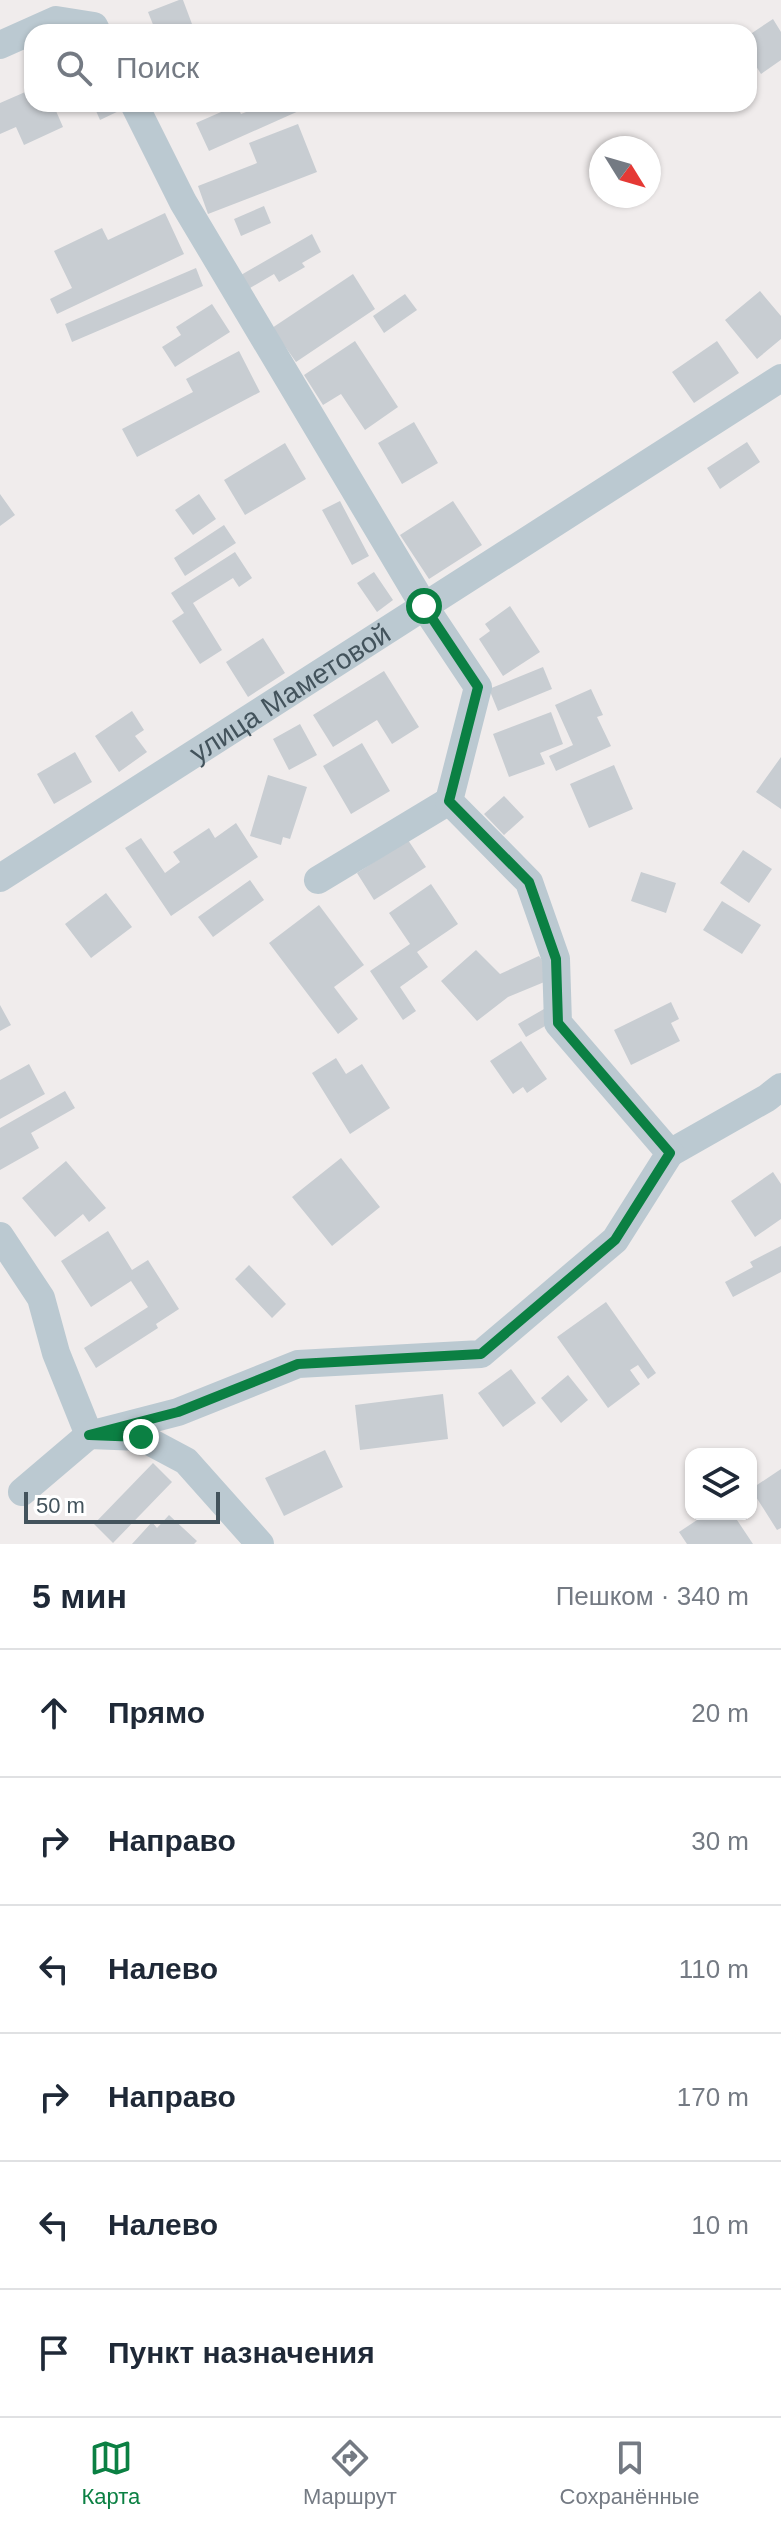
<!DOCTYPE html>
<html lang="ru">
<head>
<meta charset="utf-8">
<style>
	body { margin:0; font-family:Helvetica,sans-serif; background:#f2f2f3; color:#1f2937 }
	.controls { position:absolute; right:24px; bottom:24px; display:grid; overflow:hidden; border-radius:16px; box-shadow:0 2px 6px #0004 }
	.controls button { width:72px; height:72px; display:grid; place-items:center; padding:0; border:0; border-bottom:2px solid #e0e1e3; background:#fff; color:#1f2937; font:40px sans-serif }
	.compass { position:absolute; left:589px; top:136px; width:72px; height:72px; border-radius:50%; background:#fff; box-shadow:0 2px 6px #0004; rotate:127deg }
	.scale { position:absolute; left:24px; bottom:20px; width:196px; box-sizing:border-box; padding-left:8px; border:4px solid #43535c; border-top:0; font-size:22px; line-height:28px; white-space:nowrap; color:#43535c; -webkit-text-stroke:6px #fff; paint-order:stroke }
	.stop { position:absolute; width:24px; height:24px; margin:-18px; border:6px solid #0b8043; border-radius:50%; background:#fff }
	.stop.end { background:#0b8043; border-color:#fff; box-shadow:0 2px 8px #0008 }
	.list { margin:0; padding:0; list-style:none }
	h2 { display:flex; justify-content:space-between; align-items:center; height:104px; margin:0; padding:0 32px; font-size:34px }
	h2 small { font-size:26px; font-weight:400; color:#747a83 }
	.list li { display:grid; grid-template-columns:52px 1fr auto; gap:24px; align-items:center; box-sizing:border-box; height:128px; padding:0 32px; border-top:2px solid #e0e1e3 }
	.list b { display:block; font-size:30px; white-space:nowrap }
	.list em { font-size:26px; font-style:normal; color:#747a83 }
	.icon { flex:none; width:44px; height:44px; fill:none; stroke:currentColor; stroke-width:2; stroke-linecap:round; stroke-linejoin:round }
	.map { position:relative; flex:none; width:781px; height:1544px; overflow:hidden }
	.search { position:absolute; background:#fff; box-shadow:0 2px 6px #0004; left:24px; right:24px; top:24px; height:88px; display:flex; align-items:center; gap:20px; box-sizing:border-box; padding:0 28px; border-radius:24px; color:#747a83; font-size:30px }
	.sheet { height:872px; background:#fff }
	nav { display:flex; justify-content:space-around; align-items:center; box-sizing:border-box; height:112px; border-top:2px solid #e0e1e3; background:#fff; font-size:22px; color:#747a83 }
	nav a { display:grid; justify-items:center; gap:4px }
	nav .on { color:#0b8043 }
	.map>svg:first-child { display:block }
	.building { fill:#c8cdd2 }
	.lines { fill:none; stroke-linecap:round; stroke-linejoin:round }
	.minor { stroke:#bbc9d1; stroke-width:28 }
	.route { stroke:#0b8043; stroke-width:10 }
	.labels { text-anchor:middle; dominant-baseline:central; stroke-width:8; stroke-linejoin:round; paint-order:stroke }
	.street-label { font-size:28px; fill:#43535c; stroke:#fff }
</style>
</head>
<body>
<div class="map">
<svg width="781" height="1544" viewBox="0 0 781 1544">
	<rect width="100%" height="100%" fill="#f0ecec"/>
	<path class="building" d="M179,0H183L195,32H156L148,12Z
		M773,19L781,32V60L761,74L749,55V35Z
		M32,89V104H53L63,127L24,145L16,127L0,134V103Z
		M93,104H118L121,110L100,120Z
		M254,104H299L301,110L209,151L196,123L237,105L241,114L256,108Z
		M298,124L317,172L208,214L198,186L257,163L249,143Z
		M264,206L271,223L241,236L234,219Z
		M165,213L184,254L57,314L50,299L72,288L54,251L102,228L108,240Z
		M312,234L321,252L302,263L305,267L279,282L274,274L250,288L241,275Z
		M196,268L203,286L72,342L65,324Z
		M353,274L375,309L296,362L272,328Z
		M760,291L781,316V339L757,359L725,320Z
		M405,294L417,310L384,333L373,316Z
		M212,304L230,332L175,367L162,347L181,335L176,327Z
		M355,341L398,407L365,430L341,394L323,405L304,375Z
		M717,341L739,373L694,403L672,372Z
		M239,351L260,392L137,457L122,429L193,392L186,379Z
		M414,422L438,463L402,484L378,443Z
		M747,442L760,462L720,489L707,468Z
		M285,443L306,479L245,515L224,480Z
		M0,494L15,515L0,526Z
		M199,494L216,519L193,535L175,510Z
		M340,501L369,556L352,565L322,510Z
		M453,501L482,545L429,579L400,535Z
		M224,525L236,543L185,576L174,558Z
		M235,552L252,578L239,587L233,578L193,603L222,650L200,664L172,621L184,613L171,593Z
		M374,572L393,600L377,612L357,583Z
		M510,606L540,652L503,676L479,639L490,631L485,624Z
		M263,638L285,673L248,697L226,662Z
		M543,667L552,689L498,711L489,689Z
		M384,671L419,727L392,744L377,720L333,747L313,715Z
		M591,689L603,715L597,717L611,746L556,771L549,756L573,745L555,705Z
		M132,711L144,730L135,736L147,752L119,772L95,736Z
		M551,712L563,744L540,753L545,764L509,777L493,734Z
		M300,724L317,755L289,770L273,739Z
		M362,743L390,791L351,814L323,766Z
		M75,752L92,782L54,804L37,774Z
		M781,757V809L756,792Z
		M614,765L633,809L589,828L570,784Z
		M268,775L307,787L290,839L283,837L281,845L250,836Z
		M504,796L524,817L504,835L484,814Z
		M236,823L258,857L171,916L125,848L141,838L165,873L180,862L173,852L209,828L215,838Z
		M408,840L426,867L374,900L357,873Z
		M743,850L772,869L749,903L720,883Z
		M641,872L676,883L666,913L631,901Z
		M250,880L264,900L213,937L198,917Z
		M431,884L458,924L417,952L428,967L400,987L416,1011L403,1020L370,971L410,944L389,913Z
		M106,893L132,927L91,958L65,924Z
		M722,901L761,925L742,954L703,930Z
		M319,905L364,965L334,987L358,1019L338,1034L269,943Z
		M476,950L500,974L539,956L554,978L508,997L477,1021L441,981Z
		M671,1002L679,1019L671,1023L680,1041L631,1065L614,1030Z
		M0,1005L11,1025L0,1031Z
		M544,1009L552,1022L526,1037L518,1024Z
		M521,1041L547,1079L527,1093L523,1087L513,1094L490,1061Z
		M336,1058L346,1074L362,1064L390,1108L350,1134L312,1073Z
		M29,1064L45,1094L0,1119V1080Z
		M65,1091L75,1108L31,1133L39,1148L0,1170V1128Z
		M341,1158L380,1207L332,1246L292,1197Z
		M66,1161L106,1208L89,1222L83,1214L55,1237L22,1198Z
		M773,1172L781,1184V1219L755,1237L731,1201Z
		M108,1231L132,1270L148,1260L179,1309L156,1324L158,1328L96,1368L84,1348L148,1307L131,1281L91,1307L61,1261Z
		M781,1246V1272L733,1297L725,1282L753,1267L750,1262Z
		M249,1265L286,1304L272,1318L235,1279Z
		M606,1302L656,1373L648,1379L638,1365L630,1370L640,1384L608,1408L557,1337Z
		M511,1369L536,1403L503,1427L478,1393Z
		M568,1375L588,1400L561,1423L541,1398Z
		M443,1394L448,1439L360,1450L355,1405Z
		M325,1450L343,1487L284,1516L265,1478Z
		M153,1463L172,1482L113,1543L94,1524Z
		M781,1469V1528L777,1530L751,1489Z
		M706,1514H733L753,1544H687L679,1532Z
		M169,1515L197,1541L194,1544H132L152,1522L157,1528Z"/>
	<g class="lines">
		<g class="minor">
			<path d="M0,45L56,20L94,26L97,32"/>
			<path id="s1" d="M0,878L781,378"/>
			<path d="M318,880L449,801"/>
			<path d="M670,1153L767,1098L781,1087"/>
			<path d="M0,1236L41,1298L56,1353L89,1435L141,1437L186,1461L260,1544"/>
			<path d="M22,1492L89,1435L178,1412L298,1364L481,1354L615,1240L670,1153L558,1023L556,959L529,882L449,801L478,687L424,606L183,202L134,104"/>
		</g>
	</g>
	<g class="lines">
		<path class="route" d="M141,1437L89,1435L178,1412L298,1364L481,1354L615,1240L670,1153L558,1023L556,959L529,882L449,801L478,687L424,606"/>
	</g>
	<g class="labels">
		<g class="street-label">
			<text stroke="none"><textPath href="#s1" startOffset="344">улица Маметовой</textPath></text>
		</g>
	</g>
</svg>
<div class="controls">
<button><svg class="icon" aria-label="layers" viewBox="0 0 24 24"><path d="M12 4l9 5-9 5-9-5zM3 14l9 5 9-5"/></svg></button>
</div>
<svg class="compass" viewBox="-18 -18 36 36"><path d="M0-13l5 13h-10z" fill="#e53935"/><path d="M0 13l5-13h-10z" fill="#747a83"/></svg>
<div class="scale">50 m</div>
<div class="stop" style="left:424px;top:606px"></div>
<div class="stop end" style="left:141px;top:1437px"></div>
<div class="search"><svg class="icon" aria-label="search" viewBox="0 0 24 24"><circle cx="10" cy="10" r="6"/><path d="M15 15l6 6"/></svg>Поиск</div>
</div>
<section class="sheet">
<h2>5 мин<small>Пешком · 340 m</small></h2>
<ul class="list">
<li><svg class="icon" aria-label="ahead" viewBox="0 0 24 24"><path d="M12 20V5M6 11l6-6 6 6"/></svg><div><b>Прямо</b></div><em>20 m</em></li>
<li><svg class="icon" aria-label="right" viewBox="0 0 24 24"><path d="M7 20v-9h11M14 6l5 5-5 5"/></svg><div><b>Направо</b></div><em>30 m</em></li>
<li><svg class="icon" aria-label="left" viewBox="0 0 24 24"><path d="M17 20v-9H6M10 6l-5 5 5 5"/></svg><div><b>Налево</b></div><em>110 m</em></li>
<li><svg class="icon" aria-label="right" viewBox="0 0 24 24"><path d="M7 20v-9h11M14 6l5 5-5 5"/></svg><div><b>Направо</b></div><em>170 m</em></li>
<li><svg class="icon" aria-label="left" viewBox="0 0 24 24"><path d="M17 20v-9H6M10 6l-5 5 5 5"/></svg><div><b>Налево</b></div><em>10 m</em></li>
<li><svg class="icon" aria-label="arrive" viewBox="0 0 24 24"><path d="M6 21V4h12l-3 4 3 4H6"/></svg><div><b>Пункт назначения</b></div></li>
</ul>
</section>
<nav>
<a class="on"><svg class="icon" aria-label="map" viewBox="0 0 24 24"><path d="M3 6l6-2 6 2 6-2v14l-6 2-6-2-6 2zM9 4v14M15 6v14"/></svg>Карта</a>
<a><svg class="icon" aria-label="directions" viewBox="0 0 24 24"><path d="M12 3l9 9-9 9-9-9zM9 14v-3h6M13 9l2 2-2 2"/></svg>Маршрут</a>
<a><svg class="icon" aria-label="saved" viewBox="0 0 24 24"><path d="M7 4h10v16l-5-4-5 4z"/></svg>Сохранённые</a>
</nav>
</body>
</html>
